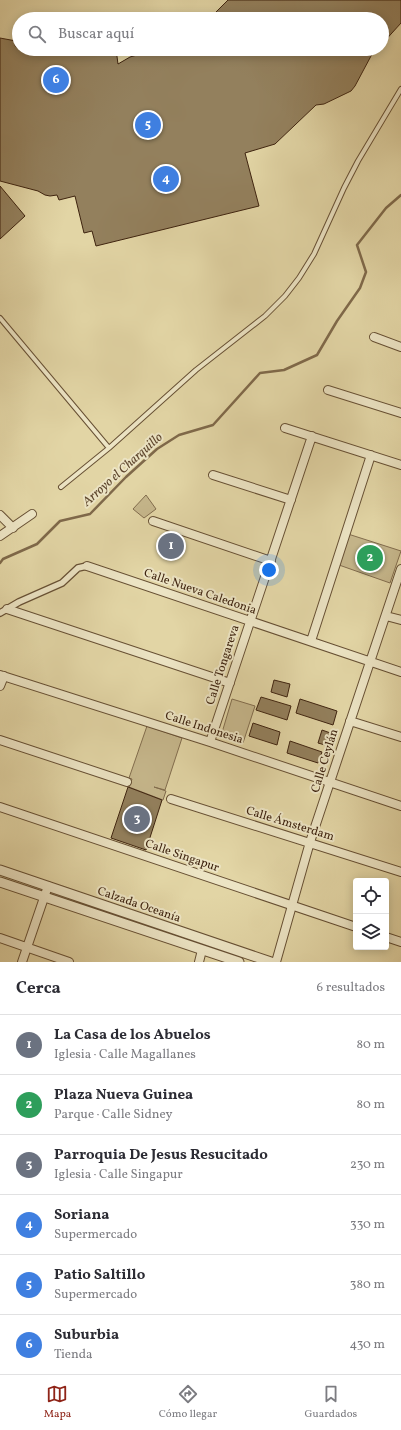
<!DOCTYPE html>
<html lang="es">
<head>
<meta charset="utf-8">
<style>
	body { margin:0; font-family:Vollkorn,serif; background:#f2f2f3; color:#2b2b33 }
	.controls { position:absolute; right:12px; bottom:12px; display:grid; overflow:hidden; border-radius:4px; box-shadow:0 2px 10px #0003 }
	.controls button { width:36px; height:36px; display:grid; place-items:center; padding:0; border:0; border-bottom:1px solid #e1e1e2; background:#fff; color:#2b2b33; font:20px sans-serif }
	.you { position:absolute; left:269px; top:570px; width:14px; height:14px; margin:-10px; border:3px solid #fff; border-radius:50%; background:#1a73e8; box-shadow:0 0 0 6px #1a73e833 }
	.badge { display:grid; place-items:center; width:26px; height:26px; border-radius:50%; background:#8f2418; color:#fff; font-size:13px; font-weight:700 }
	.pin { position:absolute; translate:-50% -50%; border:2px solid #fff; box-shadow:0 1px 4px #0006 }
	.list { margin:0; padding:0; list-style:none }
	h2 { display:flex; justify-content:space-between; align-items:center; height:52px; margin:0; padding:0 16px; font-size:17px }
	h2 small { font-size:13px; font-weight:400; color:#7c7c81 }
	.list li { display:grid; grid-template-columns:26px 1fr auto; gap:12px; align-items:center; box-sizing:border-box; height:60px; padding:0 16px; border-top:1px solid #e1e1e2 }
	.list b { display:block; font-size:15px; white-space:nowrap }
	.list p { margin:0; font-size:13px; white-space:nowrap; color:#7c7c81 }
	.list em { font-size:13px; font-style:normal; color:#7c7c81 }
	.icon { flex:none; width:22px; height:22px; fill:none; stroke:currentColor; stroke-width:2; stroke-linecap:round; stroke-linejoin:round }
	.map { position:relative; flex:none; width:401px; height:962px; overflow:hidden }
	.search { position:absolute; background:#fff; box-shadow:0 2px 10px #0003; left:12px; right:12px; top:12px; height:44px; display:flex; align-items:center; gap:10px; box-sizing:border-box; padding:0 14px; border-radius:22px; color:#7c7c81; font-size:15px }
	.sheet { height:412px; background:#fff }
	nav { display:flex; justify-content:space-around; align-items:center; box-sizing:border-box; height:56px; border-top:1px solid #e1e1e2; background:#fff; font-size:11px; color:#7c7c81 }
	nav a { display:grid; justify-items:center; gap:2px }
	nav .on { color:#8f2418 }
	.map>svg:first-child { display:block }
	.green { fill:#c6b78c; stroke:#826d4e }
	.lines { fill:none; stroke-linecap:round; stroke-linejoin:round }
	.stream { stroke:#7f694a; stroke-width:2.5 }
	.building { fill:#93805d; stroke:#3e230f }
	.service-casing { stroke:#675034; stroke-width:6 }
	.pedestrian-casing { stroke:#675034; stroke-width:8 }
	.minor-casing { stroke:#675034; stroke-width:10 }
	.tertiary-casing { stroke:#675034; stroke-width:11 }
	.service { stroke:#ece4c4; stroke-width:4 }
	.pedestrian { stroke:#ece4c4; stroke-width:5.5 }
	.minor { stroke:#ece4c4; stroke-width:8 }
	.tertiary { stroke:#ece4c4; stroke-width:9 }
	.labels { text-anchor:middle; dominant-baseline:central; stroke-width:4; stroke-linejoin:round; paint-order:stroke }
	.street-label { font-size:12px; fill:#3e230f; stroke:#ece4c4 }
	.water-label { font-size:13px; font-style:italic; fill:#5e462d; stroke:#ece4c4 }
</style>
</head>
<body>
<div class="map">
<svg width="401" height="962" viewBox="0 0 401 962">
	<rect width="100%" height="100%" fill="#e2d5a5"/>
	<filter id="stains"><feTurbulence type="fractalNoise" baseFrequency=".005" numOctaves="4"/><feColorMatrix values="0 0 0 0 .2 0 0 0 0 .09 0 0 0 0 .02 0 0 0 .5 -.17"/></filter>
	<radialGradient id="worn" r=".72"><stop offset=".6" stop-color="#630" stop-opacity="0"/><stop offset="1" stop-color="#630" stop-opacity=".3"/></radialGradient>
	<path class="green" d="M146,495L156,509L144,518L133,509Z
		M348,534L401,551L390,583L339,565Z
		M232,699L255,706L243,743L221,736Z
		M147,726L182,738L165,790L154,787L166,791L163,800L129,787L132,779L129,778Z"/>
	<g class="lines">
		<path class="stream" d="M0,563L3,559L37,544L60,521L90,514L126,477L157,449L179,435L213,425L260,373L284,370L317,355L337,321L360,288L366,272L357,245L386,208L401,195"/>
	</g>
	<path class="building" d="M228,0H401V23L382,44V19H190L211,13L212,16Z
		M0,38L16,41L15,46L19,48V49H24L49,55L74,49H116L118,64L130,57L137,55H154L152,49H377L371,56L355,86L351,91L324,104L316,105L275,144L245,153L259,206L96,246L92,231L84,233L75,196L59,200L57,195L50,196L45,195L38,191L0,181Z
		M0,186L25,216L0,239Z
		M170,533L179,536L172,559L163,556Z
		M274,680L290,684L287,697L271,692Z
		M261,697L291,706L287,720L256,710Z
		M300,699L337,711L333,725L296,713Z
		M253,723L280,732L277,745L249,736Z
		M322,730L336,735L332,747L318,743Z
		M290,741L322,752L318,763L287,753Z
		M128,787L162,800L146,850L111,838Z"/>
	<g class="lines">
		<defs>
			<path id="service" d="M0,318L109,448
				M61,487L109,448L196,370L265,316L285,296L299,278L314,254L344,188L358,161L401,89"/>
			<path id="pedestrian" d="M0,613L19,602L62,583L78,568L87,566"/>
			<path id="minor" d="M374,337L401,347
				M328,390L401,413
				M285,428L401,465
				M213,475L291,500
				M0,515L13,528
				M153,521L271,561
				M0,536L32,514
				M87,566L401,672
				M7,609L230,683
				M386,616L401,620
				M311,641L371,455
				M0,675L210,742L401,806
				M0,686L4,676
				M350,721L401,737
				M0,740L127,782
				M210,742L312,436
				M171,799L401,872
				M0,807L356,927
				M386,937L401,942
				M0,938L69,962
				M22,962L48,886
				M199,962L202,950
				M276,962L310,842L401,569"/>
			<path id="tertiary" d="M0,870L271,962
				M0,882L239,962"/>
		</defs>
		<use href="#service" class="service-casing"/>
		<use href="#pedestrian" class="pedestrian-casing"/>
		<use href="#minor" class="minor-casing"/>
		<use href="#tertiary" class="tertiary-casing"/>
		<use href="#service" class="service"/>
		<use href="#pedestrian" class="pedestrian"/>
		<use href="#minor" class="minor"/>
		<use href="#tertiary" class="tertiary"/>
	</g>
	<g class="labels">
		<g class="street-label">
			<text transform="translate(200 592) rotate(19)">Calle Nueva Caledonia</text>
			<text transform="translate(223 665) rotate(-72)">Calle Tongareva</text>
			<text transform="translate(204 728) rotate(18)">Calle Indonesia</text>
			<text transform="translate(325 761) rotate(-73)">Calle Ceylán</text>
			<text transform="translate(290 824) rotate(17)">Calle Ámsterdam</text>
			<text transform="translate(182 856) rotate(19)">Calle Singapur</text>
			<text transform="translate(139 905) rotate(19)">Calzada Oceanía</text>
		</g>
		<g class="water-label">
			<text transform="translate(123 470) rotate(-42)">Arroyo el Charquillo</text>
		</g>
	</g>
	<rect width="100%" height="100%" filter="url(#stains)"/>
	<rect width="100%" height="100%" fill="url(#worn)"/>
</svg>
<div class="controls">
<button><svg class="icon" aria-label="locate" viewBox="0 0 24 24"><circle cx="12" cy="12" r="6"/><path d="M12 2v4M12 18v4M2 12h4M18 12h4"/></svg></button>
<button><svg class="icon" aria-label="layers" viewBox="0 0 24 24"><path d="M12 4l9 5-9 5-9-5zM3 14l9 5 9-5"/></svg></button>
</div>
<div class="you"></div>
<div class="pin badge" style="left:171px;top:546px;background:#6b7280">1</div>
<div class="pin badge" style="left:370px;top:558px;background:#2e9e5b">2</div>
<div class="pin badge" style="left:137px;top:819px;background:#6b7280">3</div>
<div class="pin badge" style="left:166px;top:179px;background:#3f7fe0">4</div>
<div class="pin badge" style="left:148px;top:125px;background:#3f7fe0">5</div>
<div class="pin badge" style="left:56px;top:80px;background:#3f7fe0">6</div>
<div class="search"><svg class="icon" aria-label="search" viewBox="0 0 24 24"><circle cx="10" cy="10" r="6"/><path d="M15 15l6 6"/></svg>Buscar aquí</div>
</div>
<section class="sheet">
<h2>Cerca<small>6 resultados</small></h2>
<ul class="list">
<li><span class="badge" style="background:#6b7280">1</span><div><b>La Casa de los Abuelos</b><p>Iglesia · Calle Magallanes</p></div><em>80 m</em></li>
<li><span class="badge" style="background:#2e9e5b">2</span><div><b>Plaza Nueva Guinea</b><p>Parque · Calle Sidney</p></div><em>80 m</em></li>
<li><span class="badge" style="background:#6b7280">3</span><div><b>Parroquia De Jesus Resucitado</b><p>Iglesia · Calle Singapur</p></div><em>230 m</em></li>
<li><span class="badge" style="background:#3f7fe0">4</span><div><b>Soriana</b><p>Supermercado</p></div><em>330 m</em></li>
<li><span class="badge" style="background:#3f7fe0">5</span><div><b>Patio Saltillo</b><p>Supermercado</p></div><em>380 m</em></li>
<li><span class="badge" style="background:#3f7fe0">6</span><div><b>Suburbia</b><p>Tienda</p></div><em>430 m</em></li>
</ul>
</section>
<nav>
<a class="on"><svg class="icon" aria-label="map" viewBox="0 0 24 24"><path d="M3 6l6-2 6 2 6-2v14l-6 2-6-2-6 2zM9 4v14M15 6v14"/></svg>Mapa</a>
<a><svg class="icon" aria-label="directions" viewBox="0 0 24 24"><path d="M12 3l9 9-9 9-9-9zM9 14v-3h6M13 9l2 2-2 2"/></svg>Cómo llegar</a>
<a><svg class="icon" aria-label="saved" viewBox="0 0 24 24"><path d="M7 4h10v16l-5-4-5 4z"/></svg>Guardados</a>
</nav>
</body>
</html>
